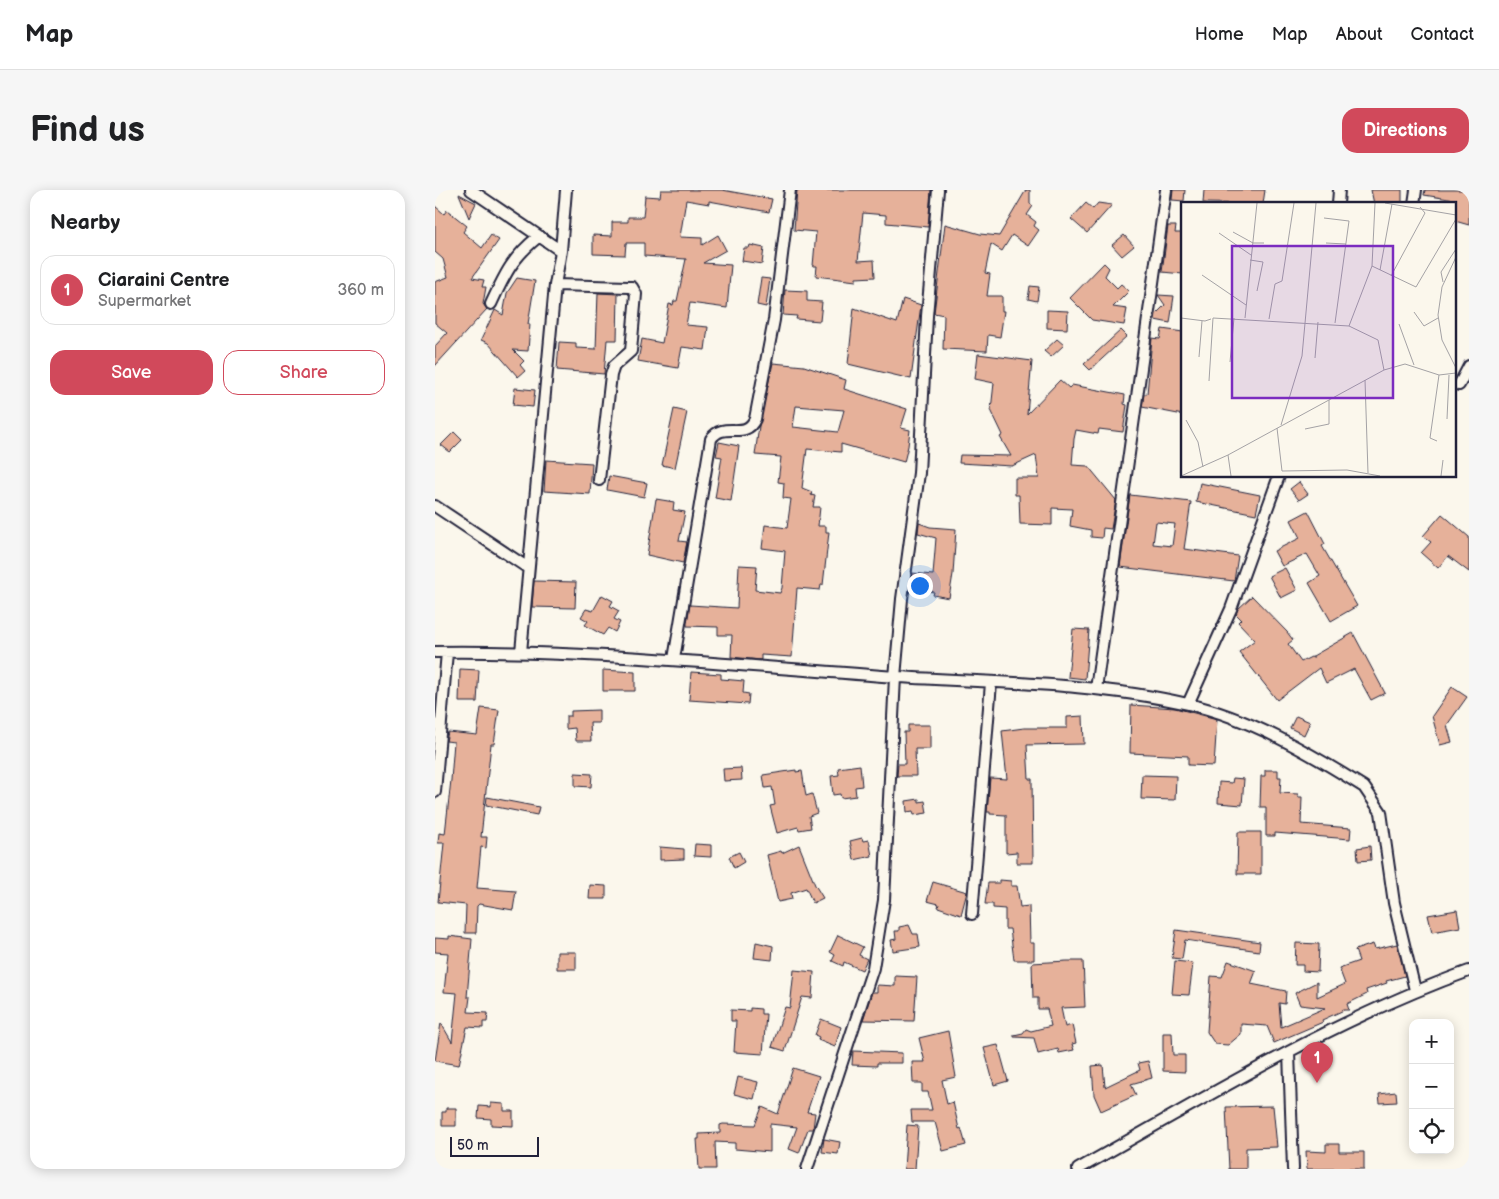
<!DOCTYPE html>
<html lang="en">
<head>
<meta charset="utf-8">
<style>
	body { margin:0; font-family:"Balsamiq Sans",sans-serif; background:#f6f6f6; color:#202124 }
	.controls { position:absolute; right:15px; bottom:15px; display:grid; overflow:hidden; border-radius:10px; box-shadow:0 2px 12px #0003 }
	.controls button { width:45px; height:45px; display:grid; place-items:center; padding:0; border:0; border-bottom:1px solid #e0e0e0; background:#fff; color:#202124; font:25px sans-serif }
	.scale { position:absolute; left:15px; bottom:12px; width:89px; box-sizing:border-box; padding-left:5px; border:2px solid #22223b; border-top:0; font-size:14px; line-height:18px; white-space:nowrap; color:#22223b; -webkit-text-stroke:4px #fbf7ec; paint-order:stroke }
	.you { position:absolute; left:484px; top:395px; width:18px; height:18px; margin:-12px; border:4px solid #fff; border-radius:50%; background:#1a73e8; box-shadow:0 0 0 8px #1a73e833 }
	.badge { display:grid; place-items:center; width:32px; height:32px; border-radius:50%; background:#d1495b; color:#fff; font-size:16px; font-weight:700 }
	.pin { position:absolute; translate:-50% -41px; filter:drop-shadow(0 1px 2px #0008) }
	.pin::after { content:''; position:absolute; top:26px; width:18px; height:15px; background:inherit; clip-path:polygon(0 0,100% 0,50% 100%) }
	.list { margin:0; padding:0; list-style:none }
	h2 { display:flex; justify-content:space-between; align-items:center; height:65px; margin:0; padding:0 20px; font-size:21px }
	h2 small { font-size:16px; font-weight:400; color:#757577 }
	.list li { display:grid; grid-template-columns:32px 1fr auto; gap:15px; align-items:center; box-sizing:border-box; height:70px; margin:0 10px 10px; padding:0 10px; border:1px solid #e0e0e0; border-radius:15px }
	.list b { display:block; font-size:19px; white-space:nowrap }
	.list p { margin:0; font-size:16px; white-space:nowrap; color:#757577 }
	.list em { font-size:16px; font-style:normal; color:#757577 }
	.actions { display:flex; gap:10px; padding:15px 20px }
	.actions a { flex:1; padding:11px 0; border:1px solid #d1495b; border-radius:15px; text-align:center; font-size:18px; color:#d1495b }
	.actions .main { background:#d1495b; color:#fff }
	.icon { flex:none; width:28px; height:28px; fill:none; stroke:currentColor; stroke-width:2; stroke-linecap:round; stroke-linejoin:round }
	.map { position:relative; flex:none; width:1034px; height:979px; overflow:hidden; border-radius:15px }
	header { display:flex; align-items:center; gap:30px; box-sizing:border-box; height:70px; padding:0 25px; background:#fff; border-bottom:1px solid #e0e0e0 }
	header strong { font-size:24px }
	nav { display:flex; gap:28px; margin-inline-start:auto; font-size:18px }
	.intro { display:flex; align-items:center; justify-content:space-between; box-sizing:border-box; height:120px; padding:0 30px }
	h1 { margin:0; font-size:35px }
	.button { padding:12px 22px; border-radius:15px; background:#d1495b; color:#fff; font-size:18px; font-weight:700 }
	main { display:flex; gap:30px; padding:0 30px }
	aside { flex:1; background:#fff; border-radius:15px; box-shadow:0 2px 12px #0003 }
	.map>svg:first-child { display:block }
	.building { fill:#e6b19a; stroke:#22223b; fill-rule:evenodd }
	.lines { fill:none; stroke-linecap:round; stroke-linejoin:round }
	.street-casing { stroke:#22223b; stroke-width:14 }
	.street { stroke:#fbf7ec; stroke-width:10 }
	.inset-road { fill:none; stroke:#a4a2a5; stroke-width:1 }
	.view { fill:#7b2cbf; fill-opacity:0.15; stroke:#7b2cbf; stroke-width:2.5 }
	.inset-edge { fill:none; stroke:#22223b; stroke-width:2.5 }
</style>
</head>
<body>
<header>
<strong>Map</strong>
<nav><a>Home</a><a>Map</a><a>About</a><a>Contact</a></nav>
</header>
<div class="intro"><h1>Find us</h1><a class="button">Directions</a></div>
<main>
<aside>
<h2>Nearby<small></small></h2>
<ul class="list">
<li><span class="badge">1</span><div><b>Ciaraini Centre</b><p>Supermarket</p></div><em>360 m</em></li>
</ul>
<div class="actions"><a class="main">Save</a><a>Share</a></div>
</aside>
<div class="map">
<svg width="1034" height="979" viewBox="0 0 1034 979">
	<rect width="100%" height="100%" fill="#fbf7ec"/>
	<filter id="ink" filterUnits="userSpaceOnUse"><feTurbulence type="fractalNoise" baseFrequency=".02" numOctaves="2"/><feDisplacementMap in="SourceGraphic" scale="10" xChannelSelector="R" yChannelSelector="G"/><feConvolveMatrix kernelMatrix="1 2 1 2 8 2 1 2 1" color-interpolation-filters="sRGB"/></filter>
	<g filter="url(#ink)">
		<path class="building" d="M226,0H287L337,9L334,22L274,11V14L251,10L245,47L267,48V55L283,45L291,60L268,73L296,75L292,118L255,113L251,135L273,137L270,160L247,157L243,178L203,171L207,149L227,153L234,114L238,115L239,111H242L251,69L209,66V53H191L190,65L158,64V45L177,46V32H193V27H208L210,6L225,7Z
			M362,0H496L493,37L451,33V25L428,23L423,71L439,70L440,87L421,88V91L381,86L382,76H378L381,42L359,40Z
			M591,0H595V14L598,16L592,25L601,32L599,36L604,40L593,56L577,45L567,61L556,54L550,83L555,84L552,106H567V121H569L565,147L553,145L552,161L508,159L509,125L499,123L510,34L545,44L564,46Z
			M738,0H750L749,11L737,10Z
			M769,0H830L828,14L768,13Z
			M936,0H967V14H939Z
			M990,0H1034V35L1020,31V10L989,5Z
			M24,4L41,13L34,28Z
			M651,13L658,19L663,13L677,15L652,43L636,29Z
			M0,16L9,24L12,20L32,36L28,42L47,58L56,45L64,50L37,88L49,90L47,97H51L48,114L52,119L0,176V156L12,143L0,133V92L13,87L8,69L0,62Z
			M733,36H741L740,43H748V84L727,82Z
			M689,45L699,56L687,66L677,55Z
			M315,55L329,58L327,74L307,71L309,58H314Z
			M669,73L674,78L670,86L682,98L686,94L694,101L678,117L692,119L689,135L657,130L635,108Z
			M82,88L100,91L93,134H95L93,161L78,160L89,171L85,175L90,181L83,187L53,153L46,150L60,120L68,125L72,103Z
			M326,88L335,89L331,117L322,115Z
			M595,96L604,97L602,111L593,109Z
			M350,100L372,101V111L387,112L385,131L361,129L362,126L348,125Z
			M163,103L183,104L182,150H172L169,184L122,180L124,152L141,153V158L161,159Z
			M723,105L739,106L735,133L720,130L721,124L730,115Z
			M468,109L486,115L476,189L413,174L419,118L462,133Z
			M612,120L633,121L632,139L612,138Z
			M727,139L748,142V225L707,217L709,204H712L717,148L725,149Z
			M686,140L692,146L655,180L649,174Z
			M622,149L629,155L616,167L609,161Z
			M543,164L597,171L592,224L625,190L634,198L637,195L690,205L689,214L692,215L688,242L664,239L663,244L641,240L639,249L637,275L653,276L681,310L676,339L668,338L667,348L656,347V340L635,336L637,319L617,318V335L585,334L584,305H580V288H604L601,265L577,276L524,273L525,265L576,266L565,247L568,245L556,220L559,193L540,189Z
			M338,173L369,176L411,190L409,199L472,219L466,238L475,240L473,256L469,272L406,254V262L372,259L367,298L377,302L376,305L380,306L378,317H385L383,336H391V342H394L388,395H386L385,400L362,398L357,467L326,465V470L296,467L297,445H283V437L252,436V433L255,415L302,418L304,375L322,376L320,400L345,403L347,398L350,361L327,358L330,335L352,338L356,309L348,308L349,293L343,292L346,267L320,265L324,236ZM361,216L409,220L403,242L358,237Z
			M80,198L100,200L98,217L78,215Z
			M239,219L252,222L240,278L227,275Z
			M19,242L27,250L15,262L6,255Z
			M284,252L304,256L296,311L280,308L287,267L281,266Z
			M111,270L157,273L155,304L109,301Z
			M174,286L212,293L209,307L172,300Z
			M864,292L873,304L864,310L855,299Z
			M765,293L825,305L821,324L761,312Z
			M695,305L756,312L749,359L803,366L799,391L685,377ZM721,332L740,334L737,356L718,354Z
			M221,309L239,312L238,320L250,322L244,351L252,352L248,373L212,365Z
			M873,321L890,354L887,356L922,416L896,431L874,393L885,386L872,364L847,376L839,361L865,348L856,330Z
			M1007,324L1034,347V382L1013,366L1003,378L986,363L996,352L988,346Z
			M484,333L495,337L521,339L518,384L514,408L498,405L499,402L475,399L477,383L498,385L501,348L483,343Z
			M850,378L862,400L846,408L834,386Z
			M99,391L141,392L140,418L97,417Z
			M167,405L178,411L175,416L184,421L179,429L185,432L180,442L173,438L168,445L150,435L153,431L146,427L151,419L158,421Z
			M817,406L852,442L858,450L853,454L866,472L876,467L878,468V466L918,443L950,503L936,510L919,479L891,493L884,478L842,510L804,462L820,450L803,432L806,429L801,424L803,419Z
			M638,439L654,440L650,489L633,487Z
			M25,479L44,480L42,512H24Z
			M168,480L200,482V501H168Z
			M256,482L286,484V489L309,491L308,503L314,504L313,514L254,510Z
			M1017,497L1032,507L1012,535L1017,552L1005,555L997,526Z
			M696,515L740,518L782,529L779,576L753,575V566L695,563Z
			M46,518L64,520L59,554H56L46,647H52L51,658L46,657L42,698L81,701L78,720L44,714L42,716L41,743H30L31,715L3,712L9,653H3L4,643L10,644L16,590L19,552L11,551L13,542L42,545Z
			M164,520V533H155L156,551H141L140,538L131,539V526H136V521Z
			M648,526L649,554L592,555L594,589H597L598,673H582V662L571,663V625L555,624V622H552L555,588L572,589L567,541L589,538H632V527Z
			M861,526L875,532L869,545L855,538Z
			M473,535H495V559H480L481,586H462L463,574H470L469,542H473Z
			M425,575L427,596L420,597L421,606L406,608L405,604L398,605L396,586L404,585L403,578Z
			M306,578L307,590L289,591L288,579Z
			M361,580V582L367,581L371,606L377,604L382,623L374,626L376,638L364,640L363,637L342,643L335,616L340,615L337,597L330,598L328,585Z
			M830,580H843V587H846L845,603L863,604V607H867L866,634L916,638L915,649L840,643V646H831V617H825L826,586H830Z
			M140,583L157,584L156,597L140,596Z
			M707,585L741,586L740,610L706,609Z
			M798,588L809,589L807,615L783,613L784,592L797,593Z
			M52,607L104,617L102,625L51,615Z
			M484,609V612L490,611L492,623L479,625L478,621L472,622L471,611Z
			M803,642H826V684H802Z
			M427,648L428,651L434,650L437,666L419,670L415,651Z
			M260,654L276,655V667L259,666Z
			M364,655L380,695L388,708L378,713L371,698L356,703L357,709L343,712L332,665L346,661L347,663Z
			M935,656L936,670L923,671L922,658Z
			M225,657L249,659V669L225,670Z
			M304,662L309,672L299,678L294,667Z
			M565,690L576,691V696H582L585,717L594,716L595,753H599V770H579L575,739H570V719L558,718V714H550L553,693H565Z
			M498,692L532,702L526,725L503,717L504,714L492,711Z
			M155,695L171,696V709H154Z
			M1022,720L1025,737L997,742L993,725Z
			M474,735L478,744H483L485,757L458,761L456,750L461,749L460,741H464V737Z
			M741,740L825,752L824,761L750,750L747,769L737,768Z
			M403,745L428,757L424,765L432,769L427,780L409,772L408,776L397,771L400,765L395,762Z
			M14,746L37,749L32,807H35L33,822L53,823L52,832H48V838L32,837L24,875L0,871L6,833L17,852L22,803L9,802L13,763L0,762V748L14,749Z
			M321,752L338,756L337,770L319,768Z
			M861,753L884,754L883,782L868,781V775H860Z
			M938,754L940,759L962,754L970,786L951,791L952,793L931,800L932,804L912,814L914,820H909L887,830L888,832L839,853L832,836L806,834V844L793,855L780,854L772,842L776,786L787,787L793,771L821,781L816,794L851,801L850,814L844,813L846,837L890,818L865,815L860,803L882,792V807L910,794L904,778L924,771L920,760Z
			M122,762H141V779H122Z
			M632,771H648L650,817L626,818L630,837L637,835L641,853L637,854L639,860L624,863L623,859L603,864L599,848L579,847V845L588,843L591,839L596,841L616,836L612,819H603V808H598L597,773Z
			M740,771L758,773L754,805L737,804Z
			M359,780L379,782L377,808L367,807L350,861L337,857L350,817L355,818Z
			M460,786L482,787L479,831L428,830L437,802H442V795L460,796Z
			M315,818L326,819V824H331L328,864L299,862L301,831H296V820L315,821Z
			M386,829L406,837L400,857L383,850L384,847L380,845Z
			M513,841L521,887L507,890L512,914L518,912L524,939L526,938L531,955L508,961L500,932H477L476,920H497L493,902H487V893H478L477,872H490L484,848Z
			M728,843H737L738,865H750V882L728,881Z
			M563,855L573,891L559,895L549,858Z
			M418,861L467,863V873H442V876L417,875Z
			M713,871L717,888L696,894L701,905L666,921L659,905L657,876L668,875L670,897L705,880L703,873Z
			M358,878L384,886L372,922L380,923L378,939H373L364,963L354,959L362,937L335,934V962L300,959V953L280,952L281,979H264L262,949H264V944L285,943V935L288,934L320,935L327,917L343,924Z
			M303,887L323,892L319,909L299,904Z
			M961,902L962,912L945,913L944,904Z
			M56,913L69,914V921H78V936L56,935V929L43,928L44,916L56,917Z
			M838,916L842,957L811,958V979H794L791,917Z
			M11,918H21V936H7V922H11Z
			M472,935L483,936L480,979H469Z
			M389,949L405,952L403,964L387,962Z
			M891,954H904V962H929V979H872L871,961L891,962Z"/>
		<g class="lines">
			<defs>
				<path id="street" d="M36,0L126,61
					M903,14L904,0
					M979,14L981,0
					M120,95L194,97H197L201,104L196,161L179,176L176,185L164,290
					M56,114C70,84 77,68 103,47
					M1024,195L1034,176
					M0,316L93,378
					M0,462C155,460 308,476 463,487C559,493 658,492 753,514C815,528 875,563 929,597L946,622L959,713L980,800
					M86,462L120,95L126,61L131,0
					M239,469L276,249C289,230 310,251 320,229L339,130L355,0
					M661,499L731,0
					M753,514L796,419L844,286
					M0,602L12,462
					M537,724L556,493
					M854,862L858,979
					M372,979L438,778L449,710L460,487L467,409L484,283L492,126L503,0
					M643,979C770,908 897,830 1034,781"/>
			</defs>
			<use href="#street" class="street-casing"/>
			<use href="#street" class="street"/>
		</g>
	</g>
	<g transform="translate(746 12)">
		<rect width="275" height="275" fill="#fbf7ec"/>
		<path class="inset-road" d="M204,1L275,13M143,16L168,19L154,121M52,30L72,41H83M38,31L70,53M145,41L165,42M275,55L261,85L257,113L261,138L275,166M69,58L82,60L76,89M191,64L235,85L275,17M199,68L211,2M21,73L65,103M210,74L244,11L239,5M262,80L260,70L275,47M233,110L243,124L257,116M0,116L24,119L30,117M64,116L76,1M88,117L94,82L101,79L113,1M218,122L233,163M168,124L191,64L194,1M18,155L21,119M134,156L137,120M49,160L53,116M184,178L187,271M28,179L32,116L168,124L197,138L203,168M266,217L268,173M5,218L17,240L22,265M100,223L121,154L135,1M96,226L101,269L166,268L199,274M124,227L148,222V198M256,239L249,236L258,173M47,253L50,274M0,274L47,253L203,168L224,162L258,173L275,171M260,274L262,258"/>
		<path class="view" d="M51,44H212V196H51Z"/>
		<rect width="275" height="275" class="inset-edge"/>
	</g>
</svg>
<div class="controls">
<button>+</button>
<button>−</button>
<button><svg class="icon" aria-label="locate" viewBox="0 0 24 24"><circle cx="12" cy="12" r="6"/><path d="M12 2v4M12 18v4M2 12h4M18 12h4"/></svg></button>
</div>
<div class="scale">50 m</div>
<div class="you"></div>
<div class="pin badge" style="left:882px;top:893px">1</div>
</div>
</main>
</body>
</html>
